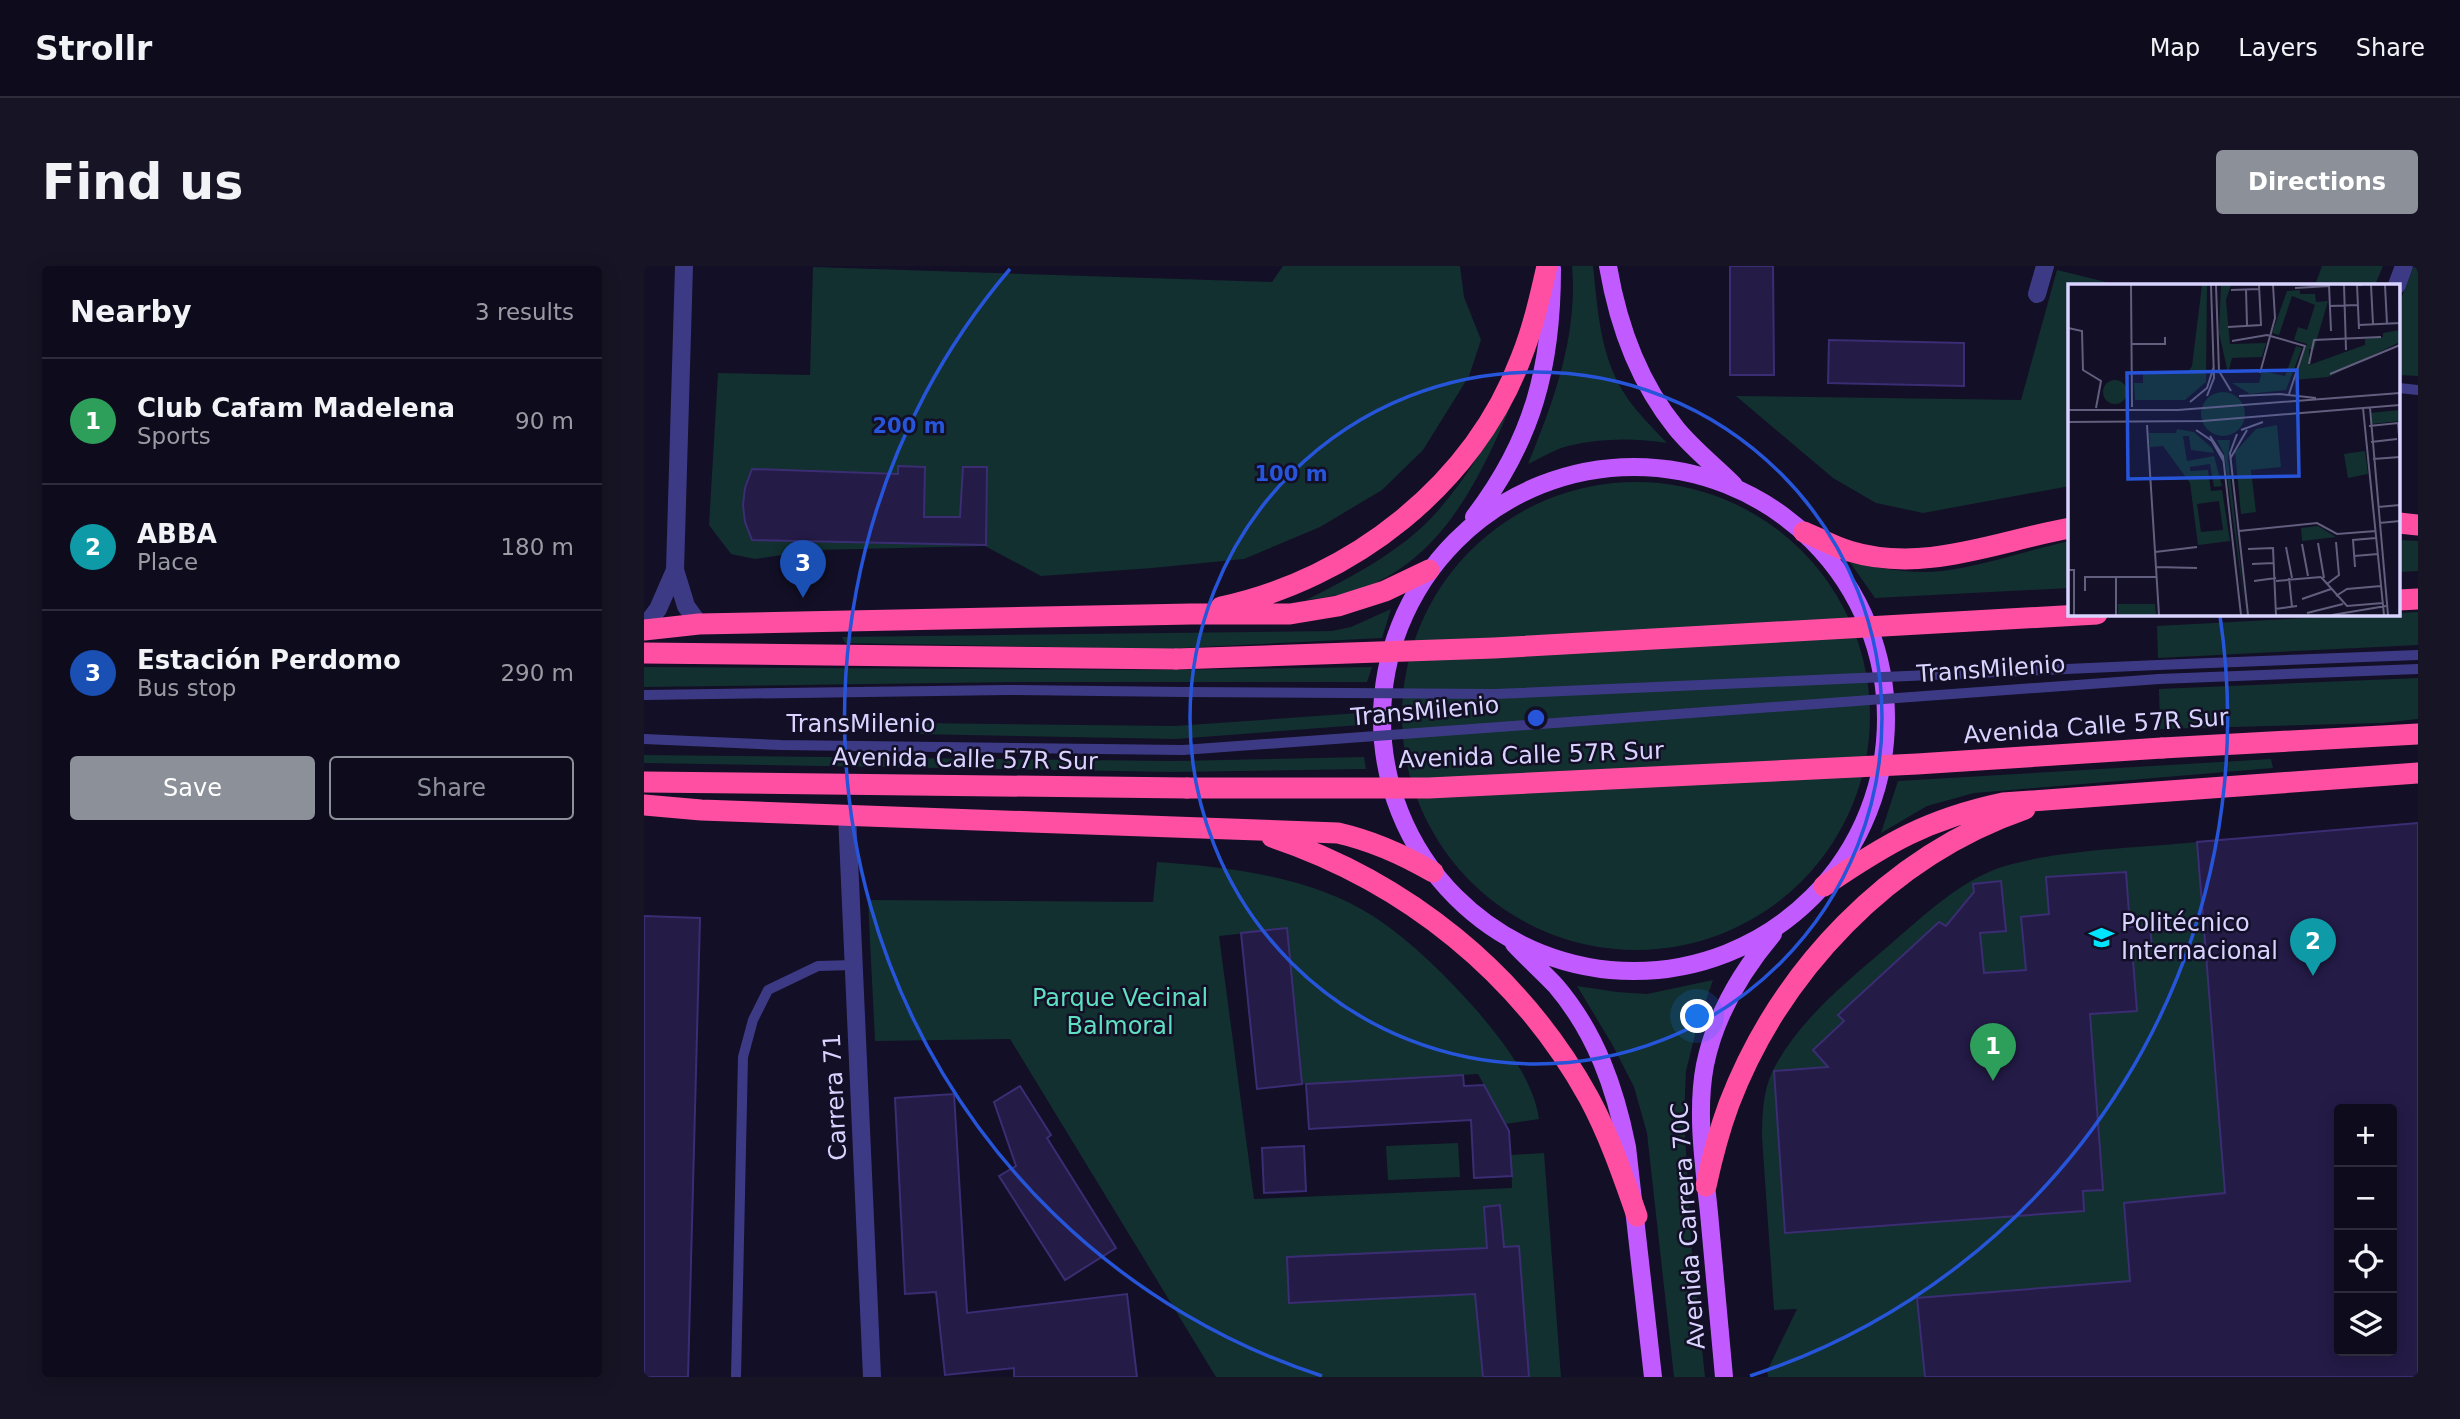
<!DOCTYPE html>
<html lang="en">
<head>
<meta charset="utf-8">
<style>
	body { margin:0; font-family:"DejaVu Sans",sans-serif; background:#171425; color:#f1f3f6 }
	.controls { position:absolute; right:21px; bottom:21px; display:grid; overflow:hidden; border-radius:7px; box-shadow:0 4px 18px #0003 }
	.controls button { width:63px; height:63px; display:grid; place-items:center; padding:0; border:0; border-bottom:2px solid #2e2b3b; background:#0e0b1c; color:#f1f3f6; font:35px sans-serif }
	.you { position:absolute; left:1054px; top:751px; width:24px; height:24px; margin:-18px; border:5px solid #fff; border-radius:50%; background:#1a73e8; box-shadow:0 0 0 10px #1a73e833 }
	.badge { display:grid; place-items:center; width:46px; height:46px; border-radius:50%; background:#8c9099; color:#fff; font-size:23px; font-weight:700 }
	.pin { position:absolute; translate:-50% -58px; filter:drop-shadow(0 2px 4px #0008) }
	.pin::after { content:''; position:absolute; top:37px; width:24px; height:21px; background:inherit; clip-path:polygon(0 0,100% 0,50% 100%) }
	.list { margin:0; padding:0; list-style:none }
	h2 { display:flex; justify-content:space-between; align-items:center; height:91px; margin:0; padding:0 28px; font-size:30px }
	h2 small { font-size:23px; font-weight:400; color:#9b9ba3 }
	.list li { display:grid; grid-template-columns:46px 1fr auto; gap:21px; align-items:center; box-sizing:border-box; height:126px; padding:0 28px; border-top:2px solid #2e2b3b }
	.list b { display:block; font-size:26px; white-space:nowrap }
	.list p { margin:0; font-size:23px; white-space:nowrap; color:#9b9ba3 }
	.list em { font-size:23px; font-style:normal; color:#9b9ba3 }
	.actions { display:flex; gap:14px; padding:21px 28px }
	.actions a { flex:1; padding:16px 0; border:2px solid #8c9099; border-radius:7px; text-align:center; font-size:24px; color:#8c9099 }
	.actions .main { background:#8c9099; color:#fff }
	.icon { flex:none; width:38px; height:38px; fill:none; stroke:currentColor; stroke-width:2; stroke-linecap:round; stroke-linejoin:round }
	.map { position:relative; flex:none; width:1774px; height:1111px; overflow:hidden; border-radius:7px }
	header { display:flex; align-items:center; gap:42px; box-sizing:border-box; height:98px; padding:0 35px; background:#0e0b1c; border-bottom:2px solid #2e2b3b }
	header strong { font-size:33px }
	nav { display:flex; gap:38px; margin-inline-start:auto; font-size:24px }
	.intro { display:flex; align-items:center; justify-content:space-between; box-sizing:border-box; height:168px; padding:0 42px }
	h1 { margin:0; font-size:49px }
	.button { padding:18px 32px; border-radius:7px; background:#8c9099; color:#fff; font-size:24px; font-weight:700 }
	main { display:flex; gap:42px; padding:0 42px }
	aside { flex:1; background:#0e0b1c; border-radius:7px; box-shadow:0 4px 18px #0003 }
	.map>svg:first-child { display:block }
	.green { fill:#12302f }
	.building { fill:#241b47; stroke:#3b2d73; stroke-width:2; fill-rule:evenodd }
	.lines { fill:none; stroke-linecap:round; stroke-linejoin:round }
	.lane { stroke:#3d3a85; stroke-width:10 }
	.street { stroke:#3d3a85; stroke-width:18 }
	.primary { stroke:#c25bff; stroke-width:18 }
	.highway { stroke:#ff4fa3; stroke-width:21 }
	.lane-bridge { stroke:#3d3a85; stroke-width:10 }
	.highway-bridge { stroke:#ff4fa3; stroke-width:21 }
	.ring { fill:none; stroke:#2655da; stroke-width:3.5 }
	.labels { text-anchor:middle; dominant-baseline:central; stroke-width:5; stroke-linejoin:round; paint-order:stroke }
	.street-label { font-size:24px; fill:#d9d4ff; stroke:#130f26 }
	.poi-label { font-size:24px; fill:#d9d4ff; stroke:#130f26; text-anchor:start }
	.park-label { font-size:24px; fill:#5fe0c0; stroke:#130f26 }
	.inset-road { fill:none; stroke:#625e7d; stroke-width:2 }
	.view { fill:#2655da; fill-opacity:0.15; stroke:#2655da; stroke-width:3.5 }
	.inset-edge { fill:none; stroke:#d9d4ff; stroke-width:3.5 }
	.centre { fill:#2655da; stroke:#130f26; stroke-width:3.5 }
	.ring-label { font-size:21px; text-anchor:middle; font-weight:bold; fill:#2655da; stroke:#130f26; stroke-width:5; stroke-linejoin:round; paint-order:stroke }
</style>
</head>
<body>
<header>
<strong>Strollr</strong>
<nav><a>Map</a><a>Layers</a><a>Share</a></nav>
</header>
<div class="intro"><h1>Find us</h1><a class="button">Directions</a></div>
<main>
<aside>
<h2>Nearby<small>3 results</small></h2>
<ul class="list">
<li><span class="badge" style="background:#2e9e5b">1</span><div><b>Club Cafam Madelena</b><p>Sports</p></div><em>90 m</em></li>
<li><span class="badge" style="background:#0f9aa8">2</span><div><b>ABBA</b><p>Place</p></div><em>180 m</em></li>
<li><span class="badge" style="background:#1a4fb4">3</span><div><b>Estación Perdomo</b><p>Bus stop</p></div><em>290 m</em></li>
</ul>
<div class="actions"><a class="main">Save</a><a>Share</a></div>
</aside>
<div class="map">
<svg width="1774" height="1111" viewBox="0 0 1774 1111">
	<rect width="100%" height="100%" fill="#130f26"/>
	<path class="green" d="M639,0H816L820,31L837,74L825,110L779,184L738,224L676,261L600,293L508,302L397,310L341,280L173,284L111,293L87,288L65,259L74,107L166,109L169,1L628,16Z
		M928,0H949C953,36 955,74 970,108C981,135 1004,157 1023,177C991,172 957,172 924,180C911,183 897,192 884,198C910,135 934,69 928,0Z
		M1678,0H1739L1731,19H1671Z
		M1770,0H1774V110L1755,109V38Z
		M1413,4L1474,19H1426V220L1279,247L1232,237L1189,212L1092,130L1377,134Z
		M867,139C837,211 800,288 725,320C705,328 683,331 662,334C702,314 744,292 777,262C814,228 839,181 867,139Z
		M758 450a234 234 0 1 1 468 0a234 234 0 1 1-468 0Z
		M1755,274L1774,275V305L1755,306Z
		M1426,275V322L1231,332L1205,295C1235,303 1267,308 1298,305C1341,300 1383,284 1426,275Z
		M747,343L738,372L518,383L201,377L198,371L688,365L707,361Z
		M1774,346V379L1514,392L1513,360Z
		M0,401L519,404L728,401L723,416H375L0,421Z
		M1774,412V453L1739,457L1516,463L1515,423Z
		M715,447L716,459L532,473L270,468V457L531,460Z
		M0,489L529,495L720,491L722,503L530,506L0,497Z
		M1627,493L1629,502L1330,527L1283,540L1237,567L1254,515Z
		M1553,576L1588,1007L1281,1111H1124L1123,1105L1153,1043L1130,1044L1118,871C1118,848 1119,825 1129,804C1156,752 1205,714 1249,676C1284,646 1321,610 1368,598C1424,583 1495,582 1553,576Z
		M513,596C585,601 666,610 729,650C769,676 804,712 835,747C860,777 889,813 895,853L861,858L834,808L658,818L643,663L575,670L610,933L868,922L867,889L900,887L917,1111H885L875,980L860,981L858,963L842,964L843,982L643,992L645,1037L831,1028L839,1111H572L366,773L231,775L224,634L509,636Z
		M1069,714L1053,761L1042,805L1040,852L1048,987L1061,1111H1030L1003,867L990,821L968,778L933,720L973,726L1003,728Z
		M814,877L816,911L744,914L742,880Z"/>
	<path class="building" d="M1086,0H1129L1130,109H1086Z
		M1185,74L1320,77V120L1184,117Z
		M254,200L281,201L280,251H316L319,201H343L342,279L108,274L101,256L99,239L101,222L108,203L254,208Z
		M1774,557V1111H1281L1273,1032L1486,1015L1480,937L1581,927L1553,576ZM1695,843H1748V1085H1695Z
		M1482,606L1486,661L1506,660L1508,681L1488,682L1493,745L1446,748L1459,924L1439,925L1440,945L1141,967L1130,805L1184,801L1169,784L1200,755L1194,749L1295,656L1302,660L1330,626L1329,618L1357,615L1362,665L1336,667L1340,707L1382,704L1377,651L1405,648L1402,611Z
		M0,650L56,652L44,1111H0Z
		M643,662L658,818L613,823L597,667Z
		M819,809L820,820L840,819L865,865L868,910L830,912L827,854L665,863L662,818Z
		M376,820L407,869L403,872L472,982L421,1014L355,910L372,900L350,836Z
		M310,828L323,1047L483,1028L493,1111H370V1102L301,1109L292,1026L261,1028L251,832Z
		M660,880L662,925L620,927L618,882Z
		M856,939L860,981L875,980L885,1111H839L831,1028L645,1037L643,991L843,982L840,941Z"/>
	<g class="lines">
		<path class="lane" d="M1755,122L1774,124
			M1514,399L1774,389
			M1515,413L1774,403
			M0,429L363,424L540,426
			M0,473L137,479L539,484
			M92,1111L99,791L109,754L124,724L174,700L209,699"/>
		<path class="street" d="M40,0L31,304L42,340L55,358
			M1753,19L1760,0
			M1393,28L1401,0
			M0,362L14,343L31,304
			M203,548L228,1111"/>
		<path class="primary" d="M964,0C974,59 994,115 1032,162C1049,183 1071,200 1090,219
			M738 453a252 252 0 1 1 504 0a252 252 0 1 1-504 0Z
			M830,251C889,174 908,100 908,3
			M870,678C883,692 899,706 912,720C952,767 971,822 983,881L1009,1111
			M1080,1111C1075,1056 1070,1002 1065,947C1060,899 1052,846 1061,799C1071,750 1097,706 1129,668"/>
		<path class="highway" d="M1755,257L1774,259
			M1160,266C1175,272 1190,281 1205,285C1280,308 1353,275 1426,262
			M1755,334L1774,333
			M577,341C708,313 829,219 877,92C889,62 896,31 903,0
			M0,364L55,358L547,348H646L694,340L741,325L785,304
			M0,387L532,393
			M1518,482L1774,468
			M0,516L543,522
			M0,539L57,544L694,567C729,575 758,588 789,606
			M628,571C762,616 876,707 945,832C965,869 979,910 993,950
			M1180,620C1243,577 1284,553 1359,537L1774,507
			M1062,920C1068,892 1075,865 1085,838C1136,705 1245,590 1381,543"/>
		<path class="lane-bridge" d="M540,426L851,428L1514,399
			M539,484L1515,413"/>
		<path class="highway-bridge" d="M532,393L850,382L1453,348
			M543,522H785L1273,498L1518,482"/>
	</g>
	<g class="ring">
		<circle cx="892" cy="452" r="346"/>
		<path d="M678 1110A692 692 0 0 1 366 3M1576 350A692 692 0 0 1 1106 1110"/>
	</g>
	<defs>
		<symbol id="university-bare" viewBox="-9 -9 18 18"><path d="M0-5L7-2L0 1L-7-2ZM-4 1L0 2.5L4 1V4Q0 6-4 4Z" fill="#00e5ff" stroke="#130f26" stroke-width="2.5" paint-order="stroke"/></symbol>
	</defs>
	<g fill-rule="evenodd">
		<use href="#university-bare" x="1440" y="654" width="35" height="35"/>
	</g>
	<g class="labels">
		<g class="street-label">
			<text transform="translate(1347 403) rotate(-4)">TransMilenio</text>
			<text transform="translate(781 445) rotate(-5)">TransMilenio</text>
			<text x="217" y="458">TransMilenio</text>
			<text transform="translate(1452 460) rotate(-4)">Avenida Calle 57R Sur</text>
			<text transform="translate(887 489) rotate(-2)">Avenida Calle 57R Sur</text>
			<text transform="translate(321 493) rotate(1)">Avenida Calle 57R Sur</text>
			<text transform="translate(191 831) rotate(-93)">Carrera 71</text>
			<text transform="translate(1044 960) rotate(-94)">Avenida Carrera 70C</text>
		</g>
		<g class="poi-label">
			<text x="1477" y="657">Politécnico<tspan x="1477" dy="28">Internacional</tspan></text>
		</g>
		<g class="park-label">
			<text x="476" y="732">Parque Vecinal<tspan x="476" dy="28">Balmoral</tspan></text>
		</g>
	</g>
	<g transform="translate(1424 18)">
		<rect width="332" height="332" fill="#130f26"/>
		<path d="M134,1H139L138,98L117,116H67L66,99H75V89H119L124,82ZM153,1H163L158,16L162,60L198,59L194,73L164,74L160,89L151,49ZM232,6V10H247L248,18L260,17L246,65H241V81L297,61V55L315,53V49L332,46V58L260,93L225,96L239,60L226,56L230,43L239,46L247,21L224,12L211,51L204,49L219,7ZM228,62L234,64L218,106L182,110L164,99H191L194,87L217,92ZM35 108a12 12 0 1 1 24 0a12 12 0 1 1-24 0ZM133 130a22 22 0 1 1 44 0a22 22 0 1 1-44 0ZM332,126V137L303,140L302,129ZM209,141L213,183L183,186L188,228L173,230L167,168L188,145ZM109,145L126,148L144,164L146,169L123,166L121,152H115L119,177L146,172L154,202L146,203L142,180L122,183V187L140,186L143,207L154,206L162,257L130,261L122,199L95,162L82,163L81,149H108ZM151,217L155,246L133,248L129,220ZM149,156H162L160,174L178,331L156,170ZM297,167L300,190L280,194L276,170ZM250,242L268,253L234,257L233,244ZM50,320H87L88,331H50Z" fill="#12302f" fill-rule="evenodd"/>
		<path class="inset-road" d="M63,1L64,123M148,1L151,87L163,107M261,1L263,47M276,1L278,66M303,1L305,40M317,1L319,40M227,4L262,2M178,5L179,41M163,6L191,5M262,22L290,21M291,41L332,39L331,1M160,43L193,41L191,1M0,44L14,47L15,86L33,97L28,124M291,45L289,1H294M164,57L199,51L237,62L221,110M63,60H97V53M241,80L246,56L313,53M192,89L207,34L205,1M262,90L332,61M139,112L146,94L143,1M171,112L212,110L248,114M122,118L139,104L146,82M295,124L316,331M302,124L320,331M0,126H110L332,109M0,138L135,137L332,121M79,141L91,331M301,142L330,139L332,163M128,146L144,157L156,178M173,146L195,138M169,150L162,169L180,331M142,152L155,172L173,331M303,158L329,155M162,175L179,146M305,175L332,173M310,223L332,221M311,239L332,237M171,247L249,239L269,250L308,247M250,259L256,294M234,260L240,292M218,263L224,294M180,265L205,264L208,331M87,268L129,263M286,272L310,270M184,280L206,279M88,283L129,284M287,283L285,256L308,254M0,286H6V331M253,293L279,322L315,319M221,294L224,323M186,297L208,294M208,297L253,293M259,300L271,291L268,258M17,307V293H89M268,312L279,305L313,302M234,315L263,305M207,325L229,322M239,329L275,320M48,331V293M264,331L318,322"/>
		<path class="view" d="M229,86L231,192L60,195L59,89Z"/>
		<rect width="332" height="332" class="inset-edge"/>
	</g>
	<circle cx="892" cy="452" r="10" class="centre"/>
	<g class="ring-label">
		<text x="265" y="167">200 m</text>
		<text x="647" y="215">100 m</text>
	</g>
</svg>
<div class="controls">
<button>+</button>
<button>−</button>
<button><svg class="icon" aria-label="locate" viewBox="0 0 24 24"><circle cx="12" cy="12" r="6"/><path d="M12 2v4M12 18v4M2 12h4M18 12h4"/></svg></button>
<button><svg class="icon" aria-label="layers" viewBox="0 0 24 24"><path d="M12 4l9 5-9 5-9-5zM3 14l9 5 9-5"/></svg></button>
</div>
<div class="you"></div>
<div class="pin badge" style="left:1349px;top:815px;background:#2e9e5b">1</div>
<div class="pin badge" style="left:1669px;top:710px;background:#0f9aa8">2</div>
<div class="pin badge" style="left:159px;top:332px;background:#1a4fb4">3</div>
</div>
</main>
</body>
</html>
